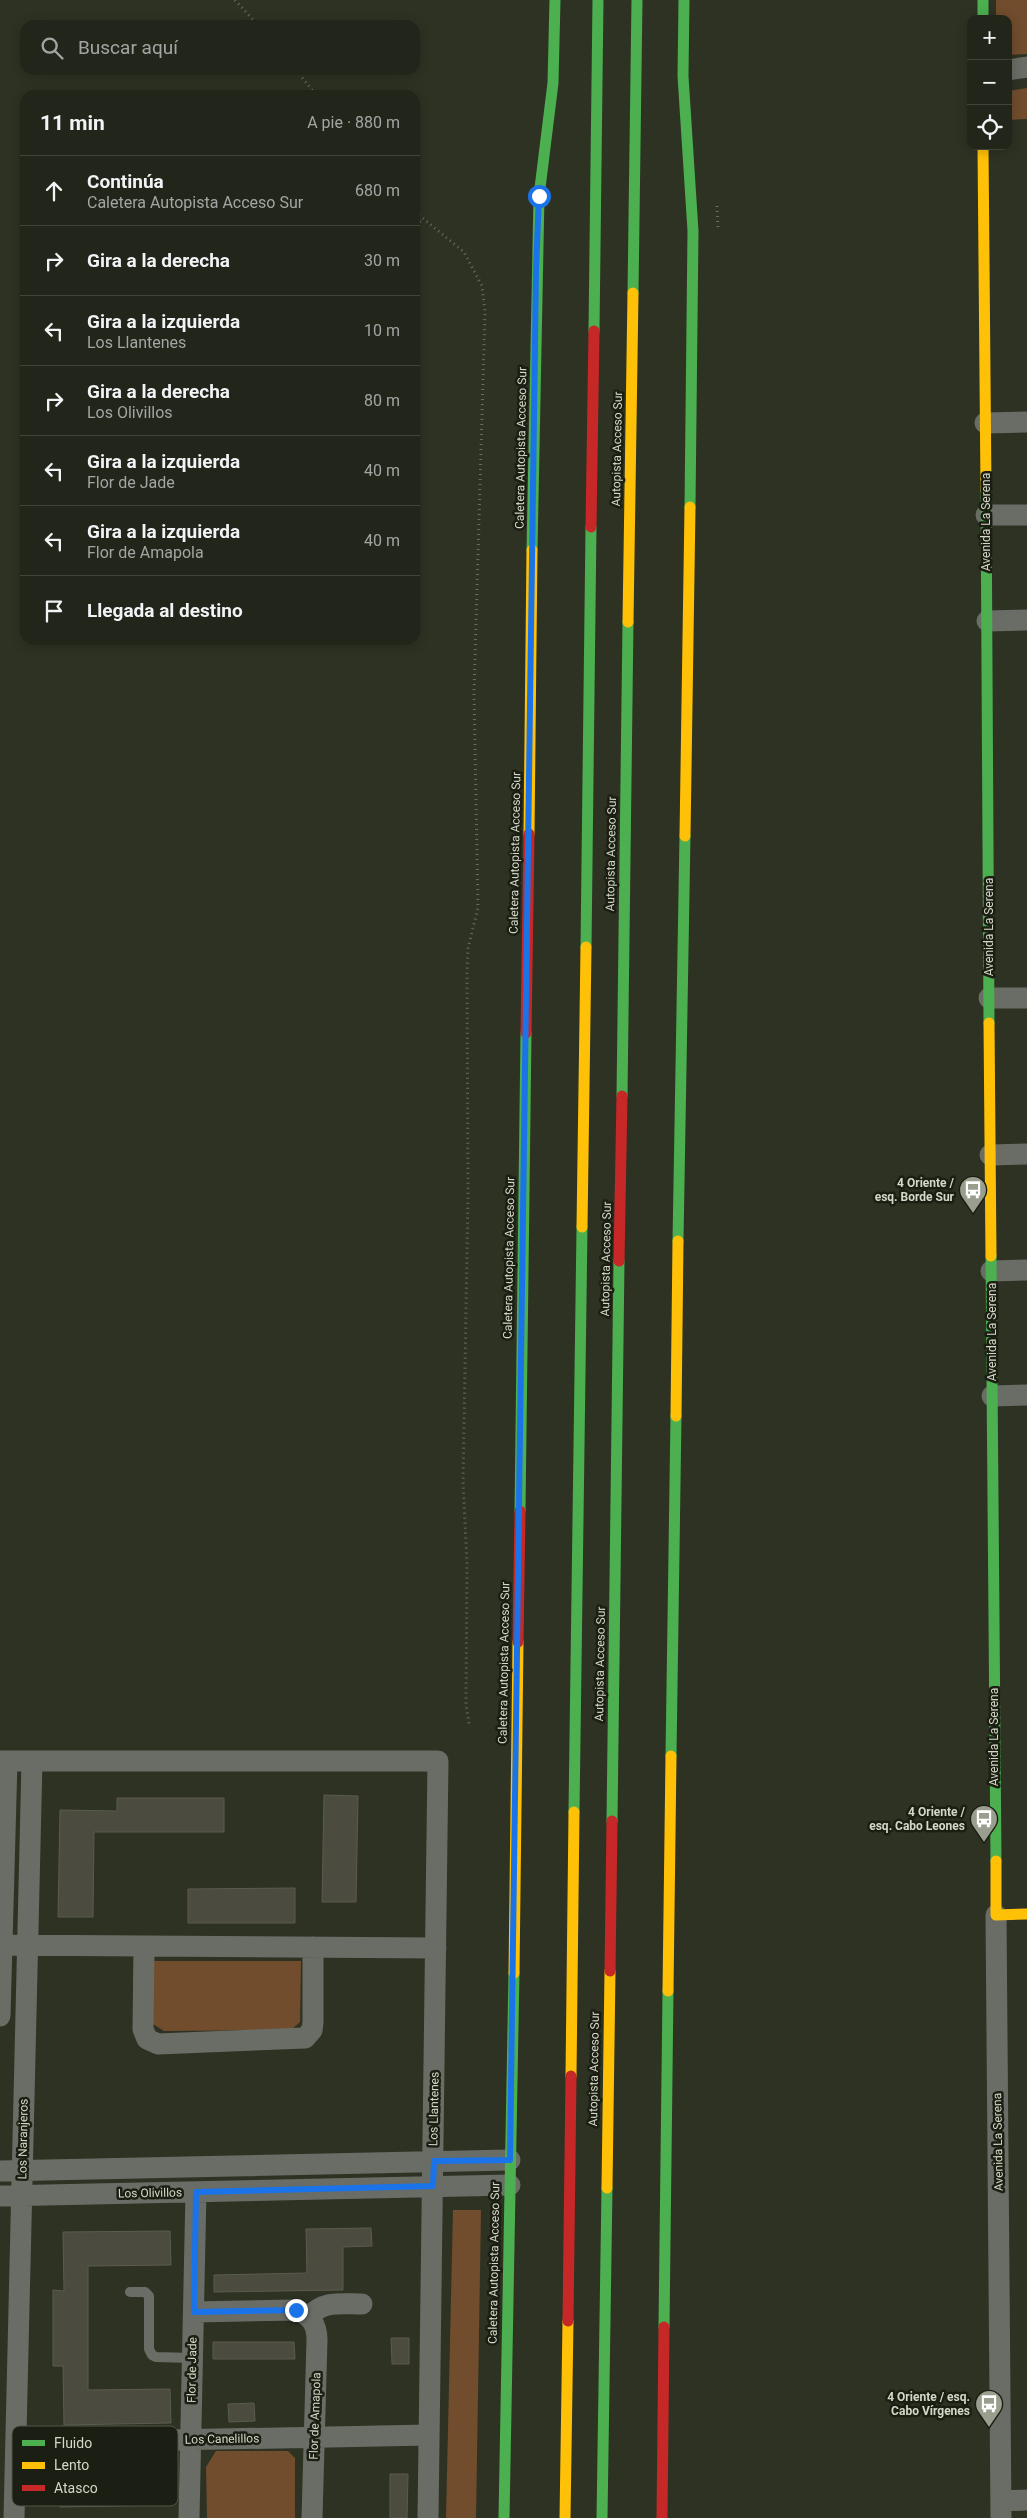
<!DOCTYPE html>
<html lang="es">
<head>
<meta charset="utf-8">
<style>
	body { margin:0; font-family:Roboto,sans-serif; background:#2a2e23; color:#f1f3f6 }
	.controls { position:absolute; right:15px; top:15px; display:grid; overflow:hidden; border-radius:10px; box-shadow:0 2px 12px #0003 }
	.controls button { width:45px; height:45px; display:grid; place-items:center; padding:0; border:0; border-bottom:1px solid #3f4339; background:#22261a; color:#f1f3f6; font:25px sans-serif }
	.stop { position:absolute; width:15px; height:15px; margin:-11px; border:4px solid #1a73e8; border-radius:50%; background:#fff }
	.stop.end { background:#1a73e8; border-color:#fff; box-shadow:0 1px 5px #0008 }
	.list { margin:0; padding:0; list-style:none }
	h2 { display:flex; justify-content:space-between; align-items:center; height:65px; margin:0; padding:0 20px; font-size:21px }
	h2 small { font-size:16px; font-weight:400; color:#a2a5a2 }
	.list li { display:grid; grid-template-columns:32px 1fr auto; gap:15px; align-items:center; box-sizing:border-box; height:70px; padding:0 20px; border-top:1px solid #3f4339 }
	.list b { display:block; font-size:19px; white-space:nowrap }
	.list p { margin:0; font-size:16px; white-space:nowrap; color:#a2a5a2 }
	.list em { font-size:16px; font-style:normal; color:#a2a5a2 }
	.icon { flex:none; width:28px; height:28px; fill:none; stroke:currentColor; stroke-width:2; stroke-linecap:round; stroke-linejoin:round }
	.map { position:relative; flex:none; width:1027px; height:2518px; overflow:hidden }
	.search { position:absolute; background:#22261a; box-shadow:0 2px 12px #0003; left:20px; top:20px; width:400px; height:55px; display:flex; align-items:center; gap:12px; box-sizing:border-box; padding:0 18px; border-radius:15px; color:#a2a5a2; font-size:19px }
	.panel { position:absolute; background:#22261a; box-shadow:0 2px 12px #0003; left:20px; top:90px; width:400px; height:555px; border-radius:15px }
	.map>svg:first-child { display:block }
	.green { fill:#714d2d }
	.building { fill:#4b4b3f; stroke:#5c5b4f }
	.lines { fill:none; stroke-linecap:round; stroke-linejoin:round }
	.path { stroke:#6a6d66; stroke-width:3; stroke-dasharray:1 4; stroke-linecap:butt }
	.lane { stroke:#6a6d66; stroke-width:10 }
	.street { stroke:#6a6d66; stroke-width:21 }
	.fast { stroke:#4caf50; stroke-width:11 }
	.slow { stroke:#ffc107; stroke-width:11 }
	.jam { stroke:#c62828; stroke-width:11 }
	.route { stroke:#1a73e8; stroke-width:6 }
	.labels { text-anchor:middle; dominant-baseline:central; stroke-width:5; stroke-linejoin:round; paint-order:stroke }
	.street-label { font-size:12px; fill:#d4d8c8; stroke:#1b1e12 }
	.poi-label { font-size:12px; font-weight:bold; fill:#d4d8c8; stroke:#1b1e12; text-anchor:end }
	.key { fill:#1b1e12; stroke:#525649; stroke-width:1 }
	.key-label { font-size:14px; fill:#d4d8c8 }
</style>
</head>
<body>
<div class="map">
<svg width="1027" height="2518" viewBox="0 0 1027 2518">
	<rect width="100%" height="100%" fill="#2e3223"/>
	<path class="green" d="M996,0H1027V54L1008,55V19H996Z
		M1027,88V119L1008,120V91Z
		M153,1961H301L300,2022L291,2030L164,2031L153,2024Z
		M453,2210H481L476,2518H446Z
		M216,2451H288L295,2458V2518H207L206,2467Z"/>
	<path class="building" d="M324,1795L358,1796L356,1902H322Z
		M117,1798H224V1832H94L93,1917H58L60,1810L117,1811Z
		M295,1888V1923H188V1889Z
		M371,2228L372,2246L343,2247V2290L214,2292V2275L307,2273L306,2229Z
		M170,2231L171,2265L88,2266V2390L170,2389L171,2423L64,2425L63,2366H53V2290L64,2291L63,2232Z
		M391,2338H409V2364H392Z
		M213,2342H294L295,2359H213Z
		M254,2403L255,2421L229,2422L228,2404Z
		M167,2471V2505L60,2507V2473Z
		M390,2474H408L407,2518H390Z"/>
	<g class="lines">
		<path class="path" d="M235,0L258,25
			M296,70L316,95
			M717,206L718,228
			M415,212L464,252L482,286L485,312L474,693L478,908L468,948L467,972L468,1196L463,1482L467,1564L466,1704L469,1724
			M415,223L424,220"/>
		<path class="lane" d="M130,2292H145L149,2296V2349L152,2355L156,2357L192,2358"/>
		<path class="street" d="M1008,70L1027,67
			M985,423L1027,422
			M986,515H1027
			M987,621L1027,620
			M989,998H1027
			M990,1155L1027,1154
			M991,1271L1027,1270
			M992,1396L1027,1395
			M0,1761H438L428,2518
			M996,1915L1001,2518
			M0,1945L436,1948
			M144,1946L143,2029L147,2039L158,2044L305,2038L312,2030L313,2023V1947
			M0,2016L7,1761
			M0,2171L510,2160
			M0,2196L510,2185
			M194,2312L295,2310C311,2315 317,2324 317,2340L312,2518
			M309,2317C323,2300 342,2304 362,2304
			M16,2443L429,2435
			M1001,2501L1027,2500
			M14,2518L32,1761
			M189,2518L196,2192"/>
		<path class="fast" d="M684,0L683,76L693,231L690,507
			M983,0V19
			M633,293L637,0
			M594,331L598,0
			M986,490L989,1023
			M532,550L539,196L553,83L555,0
			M586,947L591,527
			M622,1096L628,622
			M678,1241L685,836
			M991,1256L996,1861
			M520,1511L526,1033
			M671,1756L676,1416
			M574,1812L582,1227
			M612,1821L619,1261
			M664,2327L668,1991
			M504,2518L514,1973
			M602,2518L607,2188"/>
		<path class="slow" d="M983,146L986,490
			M628,622L633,293
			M529,834L532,550
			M685,836L690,507
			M989,1023L991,1256
			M582,1227L586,947
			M676,1416L678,1241
			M996,1861V1915L1027,1914
			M514,1973L518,1642
			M668,1991L671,1756
			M571,2076L574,1812
			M607,2188L610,1971
			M565,2518L568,2321"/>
		<path class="jam" d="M591,527L594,331
			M526,1033L529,834
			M619,1261L622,1096
			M518,1642L520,1511
			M610,1971L612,1821
			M568,2321L571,2076
			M662,2518L664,2327"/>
	</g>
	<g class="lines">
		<path class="route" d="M296,2310L194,2312L196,2192L433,2186L434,2161L510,2160L536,270L539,196"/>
	</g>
	<defs>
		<symbol id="bus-pin" viewBox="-11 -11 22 30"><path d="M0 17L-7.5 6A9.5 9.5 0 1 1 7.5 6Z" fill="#9a9e8e" stroke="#1b1e12"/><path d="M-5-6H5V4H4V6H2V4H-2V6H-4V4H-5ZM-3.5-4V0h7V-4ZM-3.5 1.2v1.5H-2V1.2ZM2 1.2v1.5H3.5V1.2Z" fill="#fff"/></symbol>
	</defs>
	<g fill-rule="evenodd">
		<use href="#bus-pin" x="957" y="1174" width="32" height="43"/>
		<use href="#bus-pin" x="968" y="1803" width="32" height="43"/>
		<use href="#bus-pin" x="973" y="2388" width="32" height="43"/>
	</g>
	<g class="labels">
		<g class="street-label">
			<text transform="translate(521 448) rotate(-89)">Caletera Autopista Acceso Sur</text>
			<text transform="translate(617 449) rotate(-89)">Autopista Acceso Sur</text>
			<text transform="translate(986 522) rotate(-90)">Avenida La Serena</text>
			<text transform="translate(515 853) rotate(-89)">Caletera Autopista Acceso Sur</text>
			<text transform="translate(611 854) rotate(-89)">Autopista Acceso Sur</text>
			<text transform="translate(989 927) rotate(-90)">Avenida La Serena</text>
			<text transform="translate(509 1258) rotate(-89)">Caletera Autopista Acceso Sur</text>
			<text transform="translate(606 1259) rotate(-89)">Autopista Acceso Sur</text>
			<text transform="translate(992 1332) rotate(-90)">Avenida La Serena</text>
			<text transform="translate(504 1663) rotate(-89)">Caletera Autopista Acceso Sur</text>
			<text transform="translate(600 1664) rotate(-89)">Autopista Acceso Sur</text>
			<text transform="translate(994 1737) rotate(-90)">Avenida La Serena</text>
			<text transform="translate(594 2069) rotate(-89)">Autopista Acceso Sur</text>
			<text transform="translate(434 2109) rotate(-89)">Los Llantenes</text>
			<text transform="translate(23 2139) rotate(-89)">Los Naranjeros</text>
			<text transform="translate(998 2142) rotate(-91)">Avenida La Serena</text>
			<text transform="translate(150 2193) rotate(-1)">Los Olivillos</text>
			<text transform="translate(494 2263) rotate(-89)">Caletera Autopista Acceso Sur</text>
			<text transform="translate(192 2370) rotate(-89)">Flor de Jade</text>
			<text transform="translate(315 2416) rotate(-88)">Flor de Amapola</text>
			<text transform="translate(222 2439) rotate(-1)">Los Canelillos</text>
		</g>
		<g class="poi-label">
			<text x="954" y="1183">4 Oriente /<tspan x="954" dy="14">esq. Borde Sur</tspan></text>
			<text x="965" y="1812">4 Oriente /<tspan x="965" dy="14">esq. Cabo Leones</tspan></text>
			<text x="970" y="2397">4 Oriente / esq.<tspan x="970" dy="14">Cabo Vírgenes</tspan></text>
		</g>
	</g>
	<rect x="12" y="2426" width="166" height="80" rx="8" class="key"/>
	<rect x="22" y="2440" width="23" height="6" fill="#4caf50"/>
	<rect x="22" y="2462" width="23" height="7" fill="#ffc107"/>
	<rect x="22" y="2485" width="23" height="6" fill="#c62828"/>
	<g class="key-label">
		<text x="54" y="2448">Fluido</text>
		<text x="54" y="2470">Lento</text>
		<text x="54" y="2493">Atasco</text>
	</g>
</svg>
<div class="controls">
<button>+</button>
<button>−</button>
<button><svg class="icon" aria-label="locate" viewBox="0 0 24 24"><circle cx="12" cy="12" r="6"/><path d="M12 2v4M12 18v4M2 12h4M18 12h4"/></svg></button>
</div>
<div class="stop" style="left:539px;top:196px"></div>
<div class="stop end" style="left:296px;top:2310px"></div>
<div class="search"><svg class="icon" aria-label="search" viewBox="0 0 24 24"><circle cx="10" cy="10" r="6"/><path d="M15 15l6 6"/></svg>Buscar aquí</div>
<section class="panel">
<h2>11 min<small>A pie · 880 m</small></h2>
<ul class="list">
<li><svg class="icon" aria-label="ahead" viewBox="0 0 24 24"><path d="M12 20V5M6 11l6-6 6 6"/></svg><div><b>Continúa</b><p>Caletera Autopista Acceso Sur</p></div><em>680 m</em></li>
<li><svg class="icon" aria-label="right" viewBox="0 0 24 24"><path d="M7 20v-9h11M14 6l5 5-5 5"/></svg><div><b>Gira a la derecha</b></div><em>30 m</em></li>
<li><svg class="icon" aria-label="left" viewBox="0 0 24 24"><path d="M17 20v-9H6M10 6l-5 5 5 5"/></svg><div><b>Gira a la izquierda</b><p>Los Llantenes</p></div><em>10 m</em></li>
<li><svg class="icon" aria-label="right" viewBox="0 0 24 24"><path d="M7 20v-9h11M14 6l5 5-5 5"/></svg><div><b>Gira a la derecha</b><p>Los Olivillos</p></div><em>80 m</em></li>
<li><svg class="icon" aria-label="left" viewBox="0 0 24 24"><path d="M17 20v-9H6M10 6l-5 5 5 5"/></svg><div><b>Gira a la izquierda</b><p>Flor de Jade</p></div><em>40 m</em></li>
<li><svg class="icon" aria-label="left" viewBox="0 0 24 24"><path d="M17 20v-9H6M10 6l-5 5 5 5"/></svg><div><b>Gira a la izquierda</b><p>Flor de Amapola</p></div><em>40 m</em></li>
<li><svg class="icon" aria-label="arrive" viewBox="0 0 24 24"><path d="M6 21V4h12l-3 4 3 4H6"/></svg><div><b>Llegada al destino</b></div></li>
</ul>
</section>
</div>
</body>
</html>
